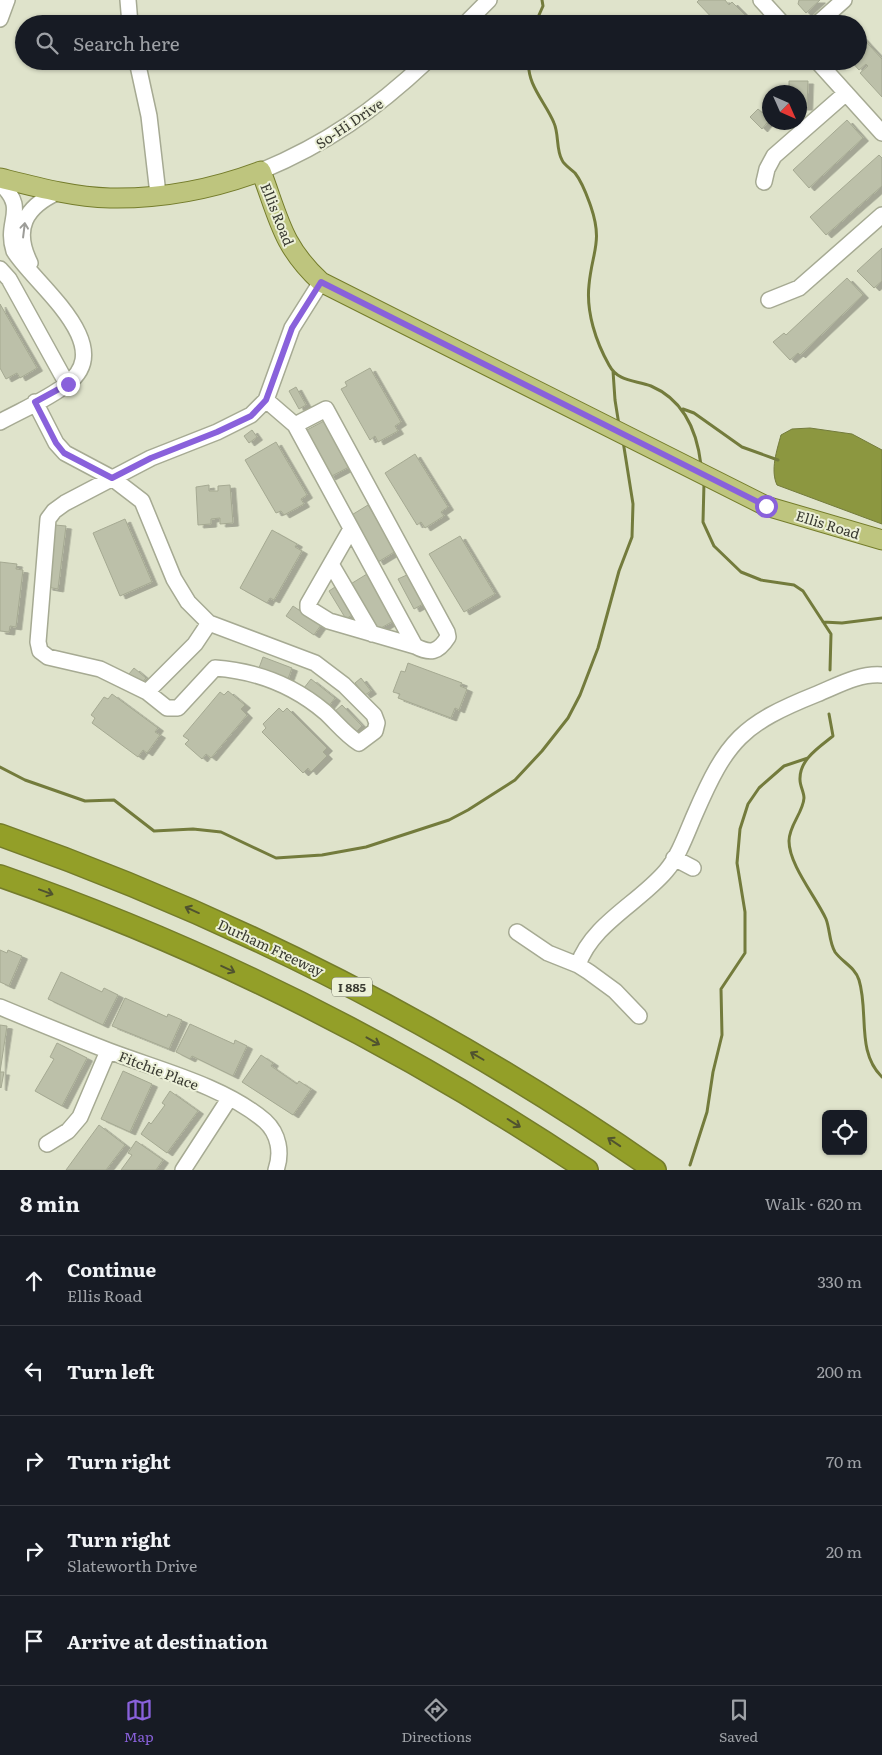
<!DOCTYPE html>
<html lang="en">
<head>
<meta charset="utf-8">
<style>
	body { margin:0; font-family:Literata,serif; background:#20242c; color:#f1f3f6 }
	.controls { position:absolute; right:15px; bottom:15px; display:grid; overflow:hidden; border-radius:8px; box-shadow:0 1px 4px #0004 }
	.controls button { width:45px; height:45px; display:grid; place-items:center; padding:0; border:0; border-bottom:1px solid #363941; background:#171b24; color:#f1f3f6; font:25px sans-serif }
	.compass { position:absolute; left:762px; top:85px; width:45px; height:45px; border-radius:50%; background:#171b24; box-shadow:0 1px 4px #0004; rotate:135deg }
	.stop { position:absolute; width:15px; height:15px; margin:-11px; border:4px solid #8961db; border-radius:50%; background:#fff }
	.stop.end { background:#8961db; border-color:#fff; box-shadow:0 1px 5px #0008 }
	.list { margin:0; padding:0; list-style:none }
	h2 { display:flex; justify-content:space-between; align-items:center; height:65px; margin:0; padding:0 20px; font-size:21px }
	h2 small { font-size:16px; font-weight:400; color:#9ea1a6 }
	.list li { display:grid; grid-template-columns:32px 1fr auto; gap:15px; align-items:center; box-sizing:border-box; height:90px; padding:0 20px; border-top:1px solid #363941 }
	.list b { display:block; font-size:19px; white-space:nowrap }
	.list p { margin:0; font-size:16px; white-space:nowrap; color:#9ea1a6 }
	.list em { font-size:16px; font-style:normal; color:#9ea1a6 }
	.icon { flex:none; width:28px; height:28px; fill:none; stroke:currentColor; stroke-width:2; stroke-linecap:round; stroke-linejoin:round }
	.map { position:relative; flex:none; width:882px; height:1170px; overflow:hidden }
	.search { position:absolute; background:#171b24; box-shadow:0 1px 4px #0004; left:15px; right:15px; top:15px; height:55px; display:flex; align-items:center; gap:12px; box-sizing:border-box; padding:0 18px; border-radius:28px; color:#9ea1a6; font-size:19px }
	.sheet { height:515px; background:#171b24 }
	nav { display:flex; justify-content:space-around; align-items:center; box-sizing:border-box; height:70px; border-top:1px solid #363941; background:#171b24; font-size:14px; color:#9ea1a6 }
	nav a { display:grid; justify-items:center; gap:2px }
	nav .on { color:#8961db }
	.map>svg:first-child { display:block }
	.water { fill:#8c9740; stroke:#737b3c }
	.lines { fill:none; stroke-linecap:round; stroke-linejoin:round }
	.stream { stroke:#737b3c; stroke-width:3 }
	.building { fill:#bcc0a9; stroke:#a5a992; filter:url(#shadow) }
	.minor-casing { stroke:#a6aa93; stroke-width:18 }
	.major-casing { stroke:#747c2b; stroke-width:21 }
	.highway-casing { stroke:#747c2b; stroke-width:24 }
	.minor { stroke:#fff; stroke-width:15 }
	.major { stroke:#bec57e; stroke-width:19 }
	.highway { stroke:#939f28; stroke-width:21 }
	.oneway { stroke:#9c9c98 }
	.oneway2 { stroke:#50532f }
	.route { stroke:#8961db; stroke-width:6 }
	.labels { text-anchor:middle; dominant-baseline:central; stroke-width:4; stroke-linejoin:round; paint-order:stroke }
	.shield { fill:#ecf0d8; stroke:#6f7163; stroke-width:1 }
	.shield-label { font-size:12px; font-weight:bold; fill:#393a31 }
	.street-label { font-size:14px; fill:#393a31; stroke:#ecf0d8 }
</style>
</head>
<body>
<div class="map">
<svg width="882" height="1170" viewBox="0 0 882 1170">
	<defs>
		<filter id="shadow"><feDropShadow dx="5.5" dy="3" stdDeviation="0" flood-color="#0004"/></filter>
	</defs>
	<rect width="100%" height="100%" fill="#dfe3cb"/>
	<path class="water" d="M810,428L852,434L882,450V524L777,485C770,470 777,450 781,435L792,429Z"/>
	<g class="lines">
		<path class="stream" d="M535,24L543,6L542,0
			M529,61C526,84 546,103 554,123C559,134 556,150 562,160C564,165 571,169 575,173C583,183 587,196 591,207C603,242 592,252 589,285C586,312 596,342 609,365C618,382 635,380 651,386C684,400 697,431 701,465
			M613,371L615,400L619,425
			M683,409L694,413L742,447L778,460
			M704,483L703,522L714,546L741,572L761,580L794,585L803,591L831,634L830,670
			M823,622L842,623L882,618
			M829,714L833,736C818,748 799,760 800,780C800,786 804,792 804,798C803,813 789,825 789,841C789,865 816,897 826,919C830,929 829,942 835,952C842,962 855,967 859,980C869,1012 856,1052 882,1077
			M0,767L25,780L85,801L114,800L154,831L193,829L221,832L276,858L322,855L366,847L449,820L468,810L515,780L542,751L568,718L580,695L598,648L619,571L632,537L633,504L623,441
			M690,1165L707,1112L713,1072L722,1035L721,989L745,953V912L737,863L740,829L748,804L759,788L784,766L808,758"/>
	</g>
	<path class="building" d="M699,0H725L729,5L732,2L745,15L738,22L740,24H718L697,2Z
		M799,0H820L806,13L798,4Z
		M858,33L882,59V97L860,73L868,66L866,64L859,70L851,61H858Z
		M789,81H808L807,107H800V92H789Z
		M758,109L770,119L762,129L750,117Z
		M847,120L863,138L809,188L793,170Z
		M879,155L882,158V186L826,235L810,217Z
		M882,248V281L874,288L857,271Z
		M847,278L863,295L800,355L798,353L790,360L773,342L784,333L786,335Z
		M0,304L37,368L20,378L17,373L6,379L0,368Z
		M370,368L401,422L395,426L398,431L378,442L375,436L370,440L341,389L347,386L345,382Z
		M296,387L306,405L299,409L289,391Z
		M324,421L349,467L330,477L305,431Z
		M252,430L257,437L249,443L244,436Z
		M276,442L307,495L301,499L304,504L284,515L281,511L276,513L245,460Z
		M415,454L448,507L441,512L444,516L425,528L421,522L417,525L385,473Z
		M209,485V491H218V486L230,485L233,523L220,524V518L211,519V524L198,525L196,487Z
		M368,505L396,551L378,562L350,516Z
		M125,519L152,582L120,596L93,533Z
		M55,525L66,526L58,589L47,587Z
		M272,530L297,544L295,547L302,551L274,600L270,598L267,603L240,588Z
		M460,536L495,594L464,612L429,554Z
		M0,562L17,564L16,569L23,570L16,627L10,626L9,632L0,631Z
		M367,574L395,620L376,631L349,585Z
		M409,574L425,603L414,609L398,579Z
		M335,587L352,615L346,619L329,591Z
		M293,606L321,625L314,635L286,616Z
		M263,657L292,668L288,679L259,668Z
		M408,663L462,683L460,686L467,689L459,710L455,708L451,718L398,698L400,694L393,692L401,671L405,672Z
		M134,668L146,678L141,684L129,674Z
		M361,678L371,691L365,695L355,683Z
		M311,679L335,698L328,707L304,688Z
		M228,691L245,705L241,709L247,715L211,758L206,754L202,759L185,744L189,740L183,736L220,692L224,695Z
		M112,694L158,728L155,732L160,735L147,753L143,750L138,757L92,723L95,718L91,715L104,697L108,699Z
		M342,705L362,726L354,734L334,712Z
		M279,708L283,712L287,708L327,748L323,752L327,756L311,772L308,768L303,773L262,732L266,728L263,724Z
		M0,950L7,953L8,950L22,956L9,986L0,982Z
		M61,972L102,992L104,988L118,995L103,1025L48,999Z
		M125,998L167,1017L168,1014L182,1020L169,1049L112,1026Z
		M190,1024L234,1044L235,1040L247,1046L233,1076L192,1056L190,1059L176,1052Z
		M0,1025L7,1026L0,1072H4L1,1088L0,1087Z
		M57,1043L87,1058L62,1106L35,1091L54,1059L50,1057Z
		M261,1055L273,1063L271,1066L297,1084L299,1081L311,1089L293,1115L242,1082Z
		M123,1071L152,1084L130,1132L101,1119Z
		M170,1091L198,1111L167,1153L141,1134L149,1122L151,1124L165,1105L162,1103Z
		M99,1125L125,1145L106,1170H66Z
		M136,1141L163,1160L156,1170H121L132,1155L128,1153Z"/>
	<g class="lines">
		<defs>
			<path id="minor" d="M128,0L130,24
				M761,0L783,24
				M0,19L7,0
				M465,24L489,0
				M817,24L844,0
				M137,61L149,116L158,194
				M817,61L882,133
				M261,171C326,144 375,110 427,61
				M764,182L767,169L774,156L846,93
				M0,183C29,210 4,220 14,251C33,283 119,345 67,384C48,399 22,410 0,422
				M30,263C13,229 25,207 58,192
				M0,269L9,279L67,384
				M769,300L799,288L882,215
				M266,400L295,425L415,646C430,654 438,653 448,637L447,632L326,409L295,425
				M35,402L56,443L65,453L112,478L142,501L174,579L188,602L209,623L315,663L344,685L374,715L377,723L375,731L359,743C346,735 336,722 325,712C293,685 257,671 215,668L178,708H167L147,692
				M351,529L308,604V608L329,621L415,646
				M331,564L372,634
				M209,623L195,644L147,692L100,669L48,657L40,651L38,642L48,519L54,511L65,503L151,458L217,432L251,415L266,400L292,328L321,282
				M674,858L693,868
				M517,932L548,953L578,965L589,972L615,991L639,1016
				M578,965C592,924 639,903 666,871C679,856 687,832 695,814C727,740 742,724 817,694C837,686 859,673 882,675
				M0,1007C36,1022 73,1037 109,1051C159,1070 224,1086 265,1121C279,1134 282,1153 276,1170
				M47,1144L68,1131L80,1117L108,1051
				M183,1170L229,1099"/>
			<path id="major" d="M0,178C36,187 73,197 110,198C161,199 213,189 261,171C279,219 282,246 321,282L766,506L882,540"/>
			<path id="highway" d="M0,835C233,917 452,1029 655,1170
				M0,876C207,948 405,1048 587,1170"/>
		</defs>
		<use href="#minor" class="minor-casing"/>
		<use href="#major" class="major-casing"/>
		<use href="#highway" class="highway-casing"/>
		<use href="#minor" class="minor"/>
		<use href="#major" class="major"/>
		<use href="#highway" class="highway"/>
	</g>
	<defs><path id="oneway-shaft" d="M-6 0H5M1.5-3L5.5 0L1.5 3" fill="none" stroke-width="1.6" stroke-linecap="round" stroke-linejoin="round" transform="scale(1.25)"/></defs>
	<use class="oneway" href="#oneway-shaft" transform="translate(24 230) rotate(-83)"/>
	<g class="oneway2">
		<use href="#oneway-shaft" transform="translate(46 892) rotate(20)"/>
		<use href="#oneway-shaft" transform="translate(192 910) rotate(-156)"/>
		<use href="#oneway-shaft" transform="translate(228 969) rotate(25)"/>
		<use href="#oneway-shaft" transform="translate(373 1041) rotate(29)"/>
		<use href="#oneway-shaft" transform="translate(477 1056) rotate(-150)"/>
		<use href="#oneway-shaft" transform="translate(514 1123) rotate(32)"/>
		<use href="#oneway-shaft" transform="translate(614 1142) rotate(-146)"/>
	</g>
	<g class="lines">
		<path class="route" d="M68,384L35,402L56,443L64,453L112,478L151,458L217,432L251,416L266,400L292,328L321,282L766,506"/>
	</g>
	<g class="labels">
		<rect class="shield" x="332" y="977.5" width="40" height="19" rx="4"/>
		<g class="shield-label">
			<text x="352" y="987">I 885</text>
		</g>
		<g class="street-label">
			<text transform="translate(349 123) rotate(-34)">So-Hi Drive</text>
			<text transform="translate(278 214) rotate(68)">Ellis Road</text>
			<text transform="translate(828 524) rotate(17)">Ellis Road</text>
			<text transform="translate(271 947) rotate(25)">Durham Freeway</text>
			<text transform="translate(159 1070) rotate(21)">Fitchie Place</text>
		</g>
	</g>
</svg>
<div class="controls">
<button><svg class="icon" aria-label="locate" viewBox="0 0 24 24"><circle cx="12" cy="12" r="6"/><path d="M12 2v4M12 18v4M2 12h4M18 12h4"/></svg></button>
</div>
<svg class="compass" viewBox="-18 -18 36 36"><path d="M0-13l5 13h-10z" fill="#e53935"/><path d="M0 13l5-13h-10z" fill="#9ea1a6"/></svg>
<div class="stop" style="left:766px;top:506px"></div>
<div class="stop end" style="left:68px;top:384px"></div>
<div class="search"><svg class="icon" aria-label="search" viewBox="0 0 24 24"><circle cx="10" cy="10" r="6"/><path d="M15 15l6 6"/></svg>Search here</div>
</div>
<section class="sheet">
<h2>8 min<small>Walk · 620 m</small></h2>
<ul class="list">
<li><svg class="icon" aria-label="ahead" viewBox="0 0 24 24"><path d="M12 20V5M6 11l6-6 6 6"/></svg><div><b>Continue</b><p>Ellis Road</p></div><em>330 m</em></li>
<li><svg class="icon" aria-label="left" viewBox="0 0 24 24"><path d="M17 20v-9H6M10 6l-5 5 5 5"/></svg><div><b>Turn left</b></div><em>200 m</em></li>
<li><svg class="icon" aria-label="right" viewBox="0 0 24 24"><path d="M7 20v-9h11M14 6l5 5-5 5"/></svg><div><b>Turn right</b></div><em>70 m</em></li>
<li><svg class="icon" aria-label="right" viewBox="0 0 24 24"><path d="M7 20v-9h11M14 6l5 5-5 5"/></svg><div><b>Turn right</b><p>Slateworth Drive</p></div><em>20 m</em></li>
<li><svg class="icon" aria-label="arrive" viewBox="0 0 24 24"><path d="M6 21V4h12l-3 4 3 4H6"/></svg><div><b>Arrive at destination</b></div></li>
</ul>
</section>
<nav>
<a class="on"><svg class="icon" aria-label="map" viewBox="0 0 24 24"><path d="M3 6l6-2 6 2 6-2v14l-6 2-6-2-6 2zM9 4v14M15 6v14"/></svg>Map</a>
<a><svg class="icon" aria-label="directions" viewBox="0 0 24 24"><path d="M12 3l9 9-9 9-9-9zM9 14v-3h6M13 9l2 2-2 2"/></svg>Directions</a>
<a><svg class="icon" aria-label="saved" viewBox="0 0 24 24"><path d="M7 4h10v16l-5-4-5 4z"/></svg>Saved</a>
</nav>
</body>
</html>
